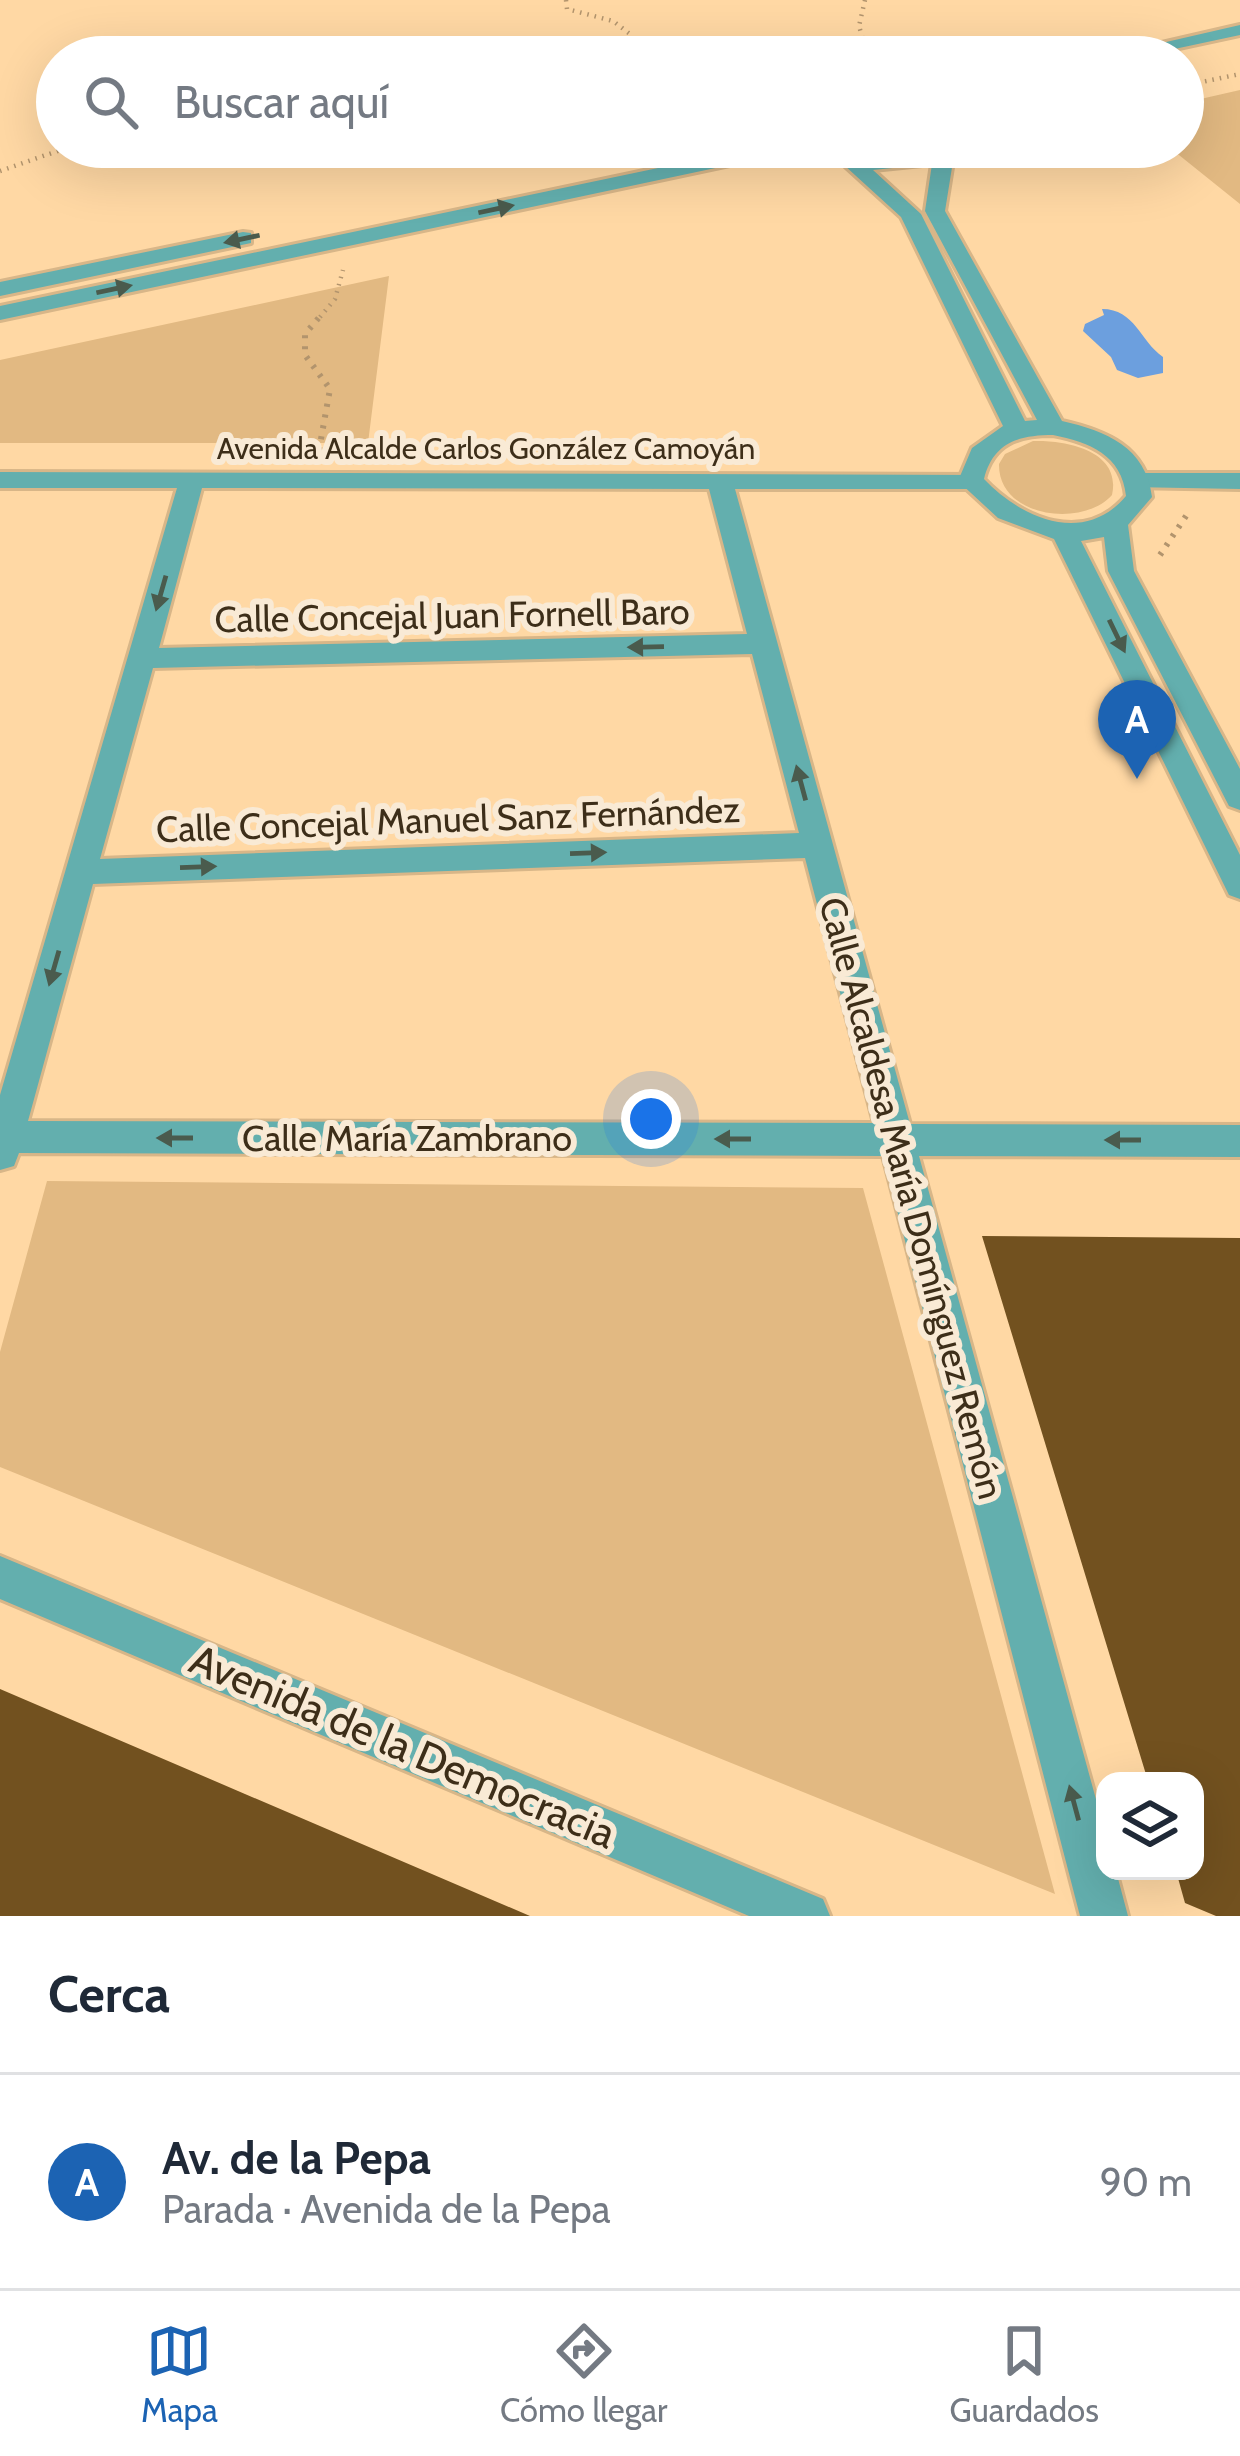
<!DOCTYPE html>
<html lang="es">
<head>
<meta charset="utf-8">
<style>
	body { margin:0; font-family:Cabin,sans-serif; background:#f6f6f7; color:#1f2937 }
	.controls { position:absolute; right:36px; bottom:36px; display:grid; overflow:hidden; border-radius:24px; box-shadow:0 12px 48px #0002 }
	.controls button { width:108px; height:108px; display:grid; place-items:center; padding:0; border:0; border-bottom:3px solid #e0e1e3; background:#fff; color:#1f2937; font:60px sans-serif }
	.you { position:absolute; left:651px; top:1119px; width:42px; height:42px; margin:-30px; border:9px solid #fff; border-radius:50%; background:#1a73e8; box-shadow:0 0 0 18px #1a73e833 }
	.badge { display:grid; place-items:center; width:78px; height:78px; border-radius:50%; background:#1c63b3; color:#fff; font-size:39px; font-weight:700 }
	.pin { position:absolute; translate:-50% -99px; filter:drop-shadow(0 3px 6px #0008) }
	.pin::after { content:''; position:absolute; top:63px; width:42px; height:36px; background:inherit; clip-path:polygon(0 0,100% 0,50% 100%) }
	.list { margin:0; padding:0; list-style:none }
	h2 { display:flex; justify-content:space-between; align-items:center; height:156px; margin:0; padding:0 48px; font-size:51px }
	h2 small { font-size:39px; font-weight:400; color:#747a83 }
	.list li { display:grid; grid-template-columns:78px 1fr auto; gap:36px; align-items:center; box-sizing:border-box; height:216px; padding:0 48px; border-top:3px solid #e0e1e3 }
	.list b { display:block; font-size:45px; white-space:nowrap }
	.list p { margin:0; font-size:39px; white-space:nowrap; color:#747a83 }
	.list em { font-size:39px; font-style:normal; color:#747a83 }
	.icon { flex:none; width:66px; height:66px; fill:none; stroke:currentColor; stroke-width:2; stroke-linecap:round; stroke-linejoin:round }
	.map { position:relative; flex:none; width:1240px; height:1916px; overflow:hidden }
	.search { position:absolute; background:#fff; box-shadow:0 12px 48px #0002; left:36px; right:36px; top:36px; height:132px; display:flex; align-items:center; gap:30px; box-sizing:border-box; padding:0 42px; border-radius:66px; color:#747a83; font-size:45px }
	.sheet { height:372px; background:#fff }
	nav { display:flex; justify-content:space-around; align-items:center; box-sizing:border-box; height:168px; border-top:3px solid #e0e1e3; background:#fff; font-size:33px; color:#747a83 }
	nav a { display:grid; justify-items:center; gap:6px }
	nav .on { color:#1c63b3 }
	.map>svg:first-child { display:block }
	.green { fill:#e2b982 }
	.water { fill:#6c9fde }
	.building { fill:#72511f }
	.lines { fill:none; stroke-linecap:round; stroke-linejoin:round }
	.minor-casing { stroke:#d8b688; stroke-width:6 }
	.tertiary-casing { stroke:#d8b688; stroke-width:6 }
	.path-far1 { stroke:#b2946d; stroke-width:4.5; stroke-dasharray:1.5 6; stroke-linecap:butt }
	.path { stroke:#b2946d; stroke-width:6; stroke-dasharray:3 8; stroke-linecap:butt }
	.minor { fill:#63afae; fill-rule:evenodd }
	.tertiary { fill:#63afae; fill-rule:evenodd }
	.oneway { fill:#4a5b4d }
	.labels { text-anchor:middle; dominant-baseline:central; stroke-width:12; stroke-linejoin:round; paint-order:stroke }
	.far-street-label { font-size:30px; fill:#3d2e19; stroke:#f9ead5 }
	.street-label { font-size:36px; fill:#3d2e19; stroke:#f9ead5 }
	.near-street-label { font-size:42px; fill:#3d2e19; stroke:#f9ead5 }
</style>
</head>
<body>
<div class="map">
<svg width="1240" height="1916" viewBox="0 0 1240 1916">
	<rect width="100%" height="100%" fill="#ffd8a4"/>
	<path class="green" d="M1240,90V204L1169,147H1183V103Z
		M389,276L368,443H0V360Z
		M1033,441C1065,440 1122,450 1112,495C1083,528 998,518 999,464L1005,454Z
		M47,1181L863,1188L1055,1894L0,1467V1352Z"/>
	<path class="water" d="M1102,309C1135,309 1140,341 1163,357V373L1138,378L1117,370L1111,357L1083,331L1085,324L1104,315Z"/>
	<path class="building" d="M982,1236L1240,1238V1916H1216L1185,1903L1176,1871H1195V1781H1148Z
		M0,1689L530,1916H0Z"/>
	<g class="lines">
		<defs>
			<path id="minor" d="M828,147L834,152L824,158L739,163L0,320V306L739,151Z
				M243,232L251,233V243L0,296V282Z
				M0,472L980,475L984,481L971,489H735L910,1124L1240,1125V1157L919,1156L1105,1832V1871H1116L1128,1916H1080L883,1156L19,1153L14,1166L0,1170V1095L177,488H0ZM202,488L709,489L747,634L159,648ZM752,654L799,833L100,859L153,668ZM805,858L874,1123L28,1121L93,884Z
				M1139,473H1240V489L1130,487L1126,481Z"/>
			<path id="tertiary" d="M1240,25V35L1137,57H1101Z
				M806,147L885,159L964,147L954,155L945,211L1062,421C1106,431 1146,447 1152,497L1128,525L1134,571L1240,769V810L1229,806L1108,571L1104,537L1081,541L1240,855V899L1229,895L1054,539L998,518L958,481L972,448L1003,426L901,217L844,165ZM932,164L925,211L1037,420L1025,421L921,214L873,170ZM1053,435C1089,442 1122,455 1126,496C1085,545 1023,520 984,479C993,443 1018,435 1053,435Z
				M0,1556L823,1899L830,1916H749L0,1599Z"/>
		</defs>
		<use href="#minor" class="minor-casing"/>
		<use href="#tertiary" class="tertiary-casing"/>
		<path class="path-far1" d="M566,0L567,9L613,21L630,34L642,57
			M865,0L859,26L868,57
			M1183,86L1240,74
			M0,171L69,147
			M320,317L335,299L343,270"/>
		<path class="path" d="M319,450L330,389L305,355V334L322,314
			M1160,555L1190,510"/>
		<use href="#minor" class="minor"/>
		<use href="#tertiary" class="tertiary"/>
	</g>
	<defs><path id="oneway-solid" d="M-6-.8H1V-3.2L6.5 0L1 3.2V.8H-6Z" transform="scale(3)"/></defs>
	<g class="oneway">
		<use href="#oneway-solid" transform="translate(496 209) rotate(-12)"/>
		<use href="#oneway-solid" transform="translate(242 239) rotate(168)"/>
		<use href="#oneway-solid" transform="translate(114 289) rotate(-12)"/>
		<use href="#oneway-solid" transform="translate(161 593) rotate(106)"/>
		<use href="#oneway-solid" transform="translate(1117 636) rotate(64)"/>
		<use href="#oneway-solid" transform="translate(646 647) rotate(179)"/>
		<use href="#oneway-solid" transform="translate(801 783) rotate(-105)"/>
		<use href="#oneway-solid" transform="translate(588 853) rotate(-2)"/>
		<use href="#oneway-solid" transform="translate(198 867) rotate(-2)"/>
		<use href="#oneway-solid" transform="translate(54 968) rotate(106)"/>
		<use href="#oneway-solid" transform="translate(175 1138) rotate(-180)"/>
		<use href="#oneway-solid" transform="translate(733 1139) rotate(-180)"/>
		<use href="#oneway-solid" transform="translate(1123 1140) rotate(-180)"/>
		<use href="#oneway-solid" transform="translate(1074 1803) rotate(-105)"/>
	</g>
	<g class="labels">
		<g class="far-street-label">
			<text x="486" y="448">Avenida Alcalde Carlos González Camoyán</text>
		</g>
		<g class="street-label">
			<text transform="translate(452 615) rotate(-1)">Calle Concejal Juan Fornell Baro</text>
			<text transform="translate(448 819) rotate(-2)">Calle Concejal Manuel Sanz Fernández</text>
			<text x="407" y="1138">Calle María Zambrano</text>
			<text transform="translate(912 1198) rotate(75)">Calle Alcaldesa María Domínguez Remón</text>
		</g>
		<g class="near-street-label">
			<text transform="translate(403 1746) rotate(23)">Avenida de la Democracia</text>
		</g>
	</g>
</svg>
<div class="controls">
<button><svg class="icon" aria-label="layers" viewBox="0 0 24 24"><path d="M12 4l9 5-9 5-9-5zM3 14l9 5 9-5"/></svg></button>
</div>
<div class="you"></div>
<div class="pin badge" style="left:1137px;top:779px">A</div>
<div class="search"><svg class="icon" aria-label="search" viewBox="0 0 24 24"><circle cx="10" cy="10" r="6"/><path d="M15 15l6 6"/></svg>Buscar aquí</div>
</div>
<section class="sheet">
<h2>Cerca<small></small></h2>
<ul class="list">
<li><span class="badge">A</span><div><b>Av. de la Pepa</b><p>Parada · Avenida de la Pepa</p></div><em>90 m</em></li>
</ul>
</section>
<nav>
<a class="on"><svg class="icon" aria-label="map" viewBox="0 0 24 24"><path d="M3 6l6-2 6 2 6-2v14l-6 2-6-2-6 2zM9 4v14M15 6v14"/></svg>Mapa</a>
<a><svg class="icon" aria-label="directions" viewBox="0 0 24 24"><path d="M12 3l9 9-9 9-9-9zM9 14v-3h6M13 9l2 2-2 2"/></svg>Cómo llegar</a>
<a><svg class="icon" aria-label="saved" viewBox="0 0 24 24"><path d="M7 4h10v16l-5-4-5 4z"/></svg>Guardados</a>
</nav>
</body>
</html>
